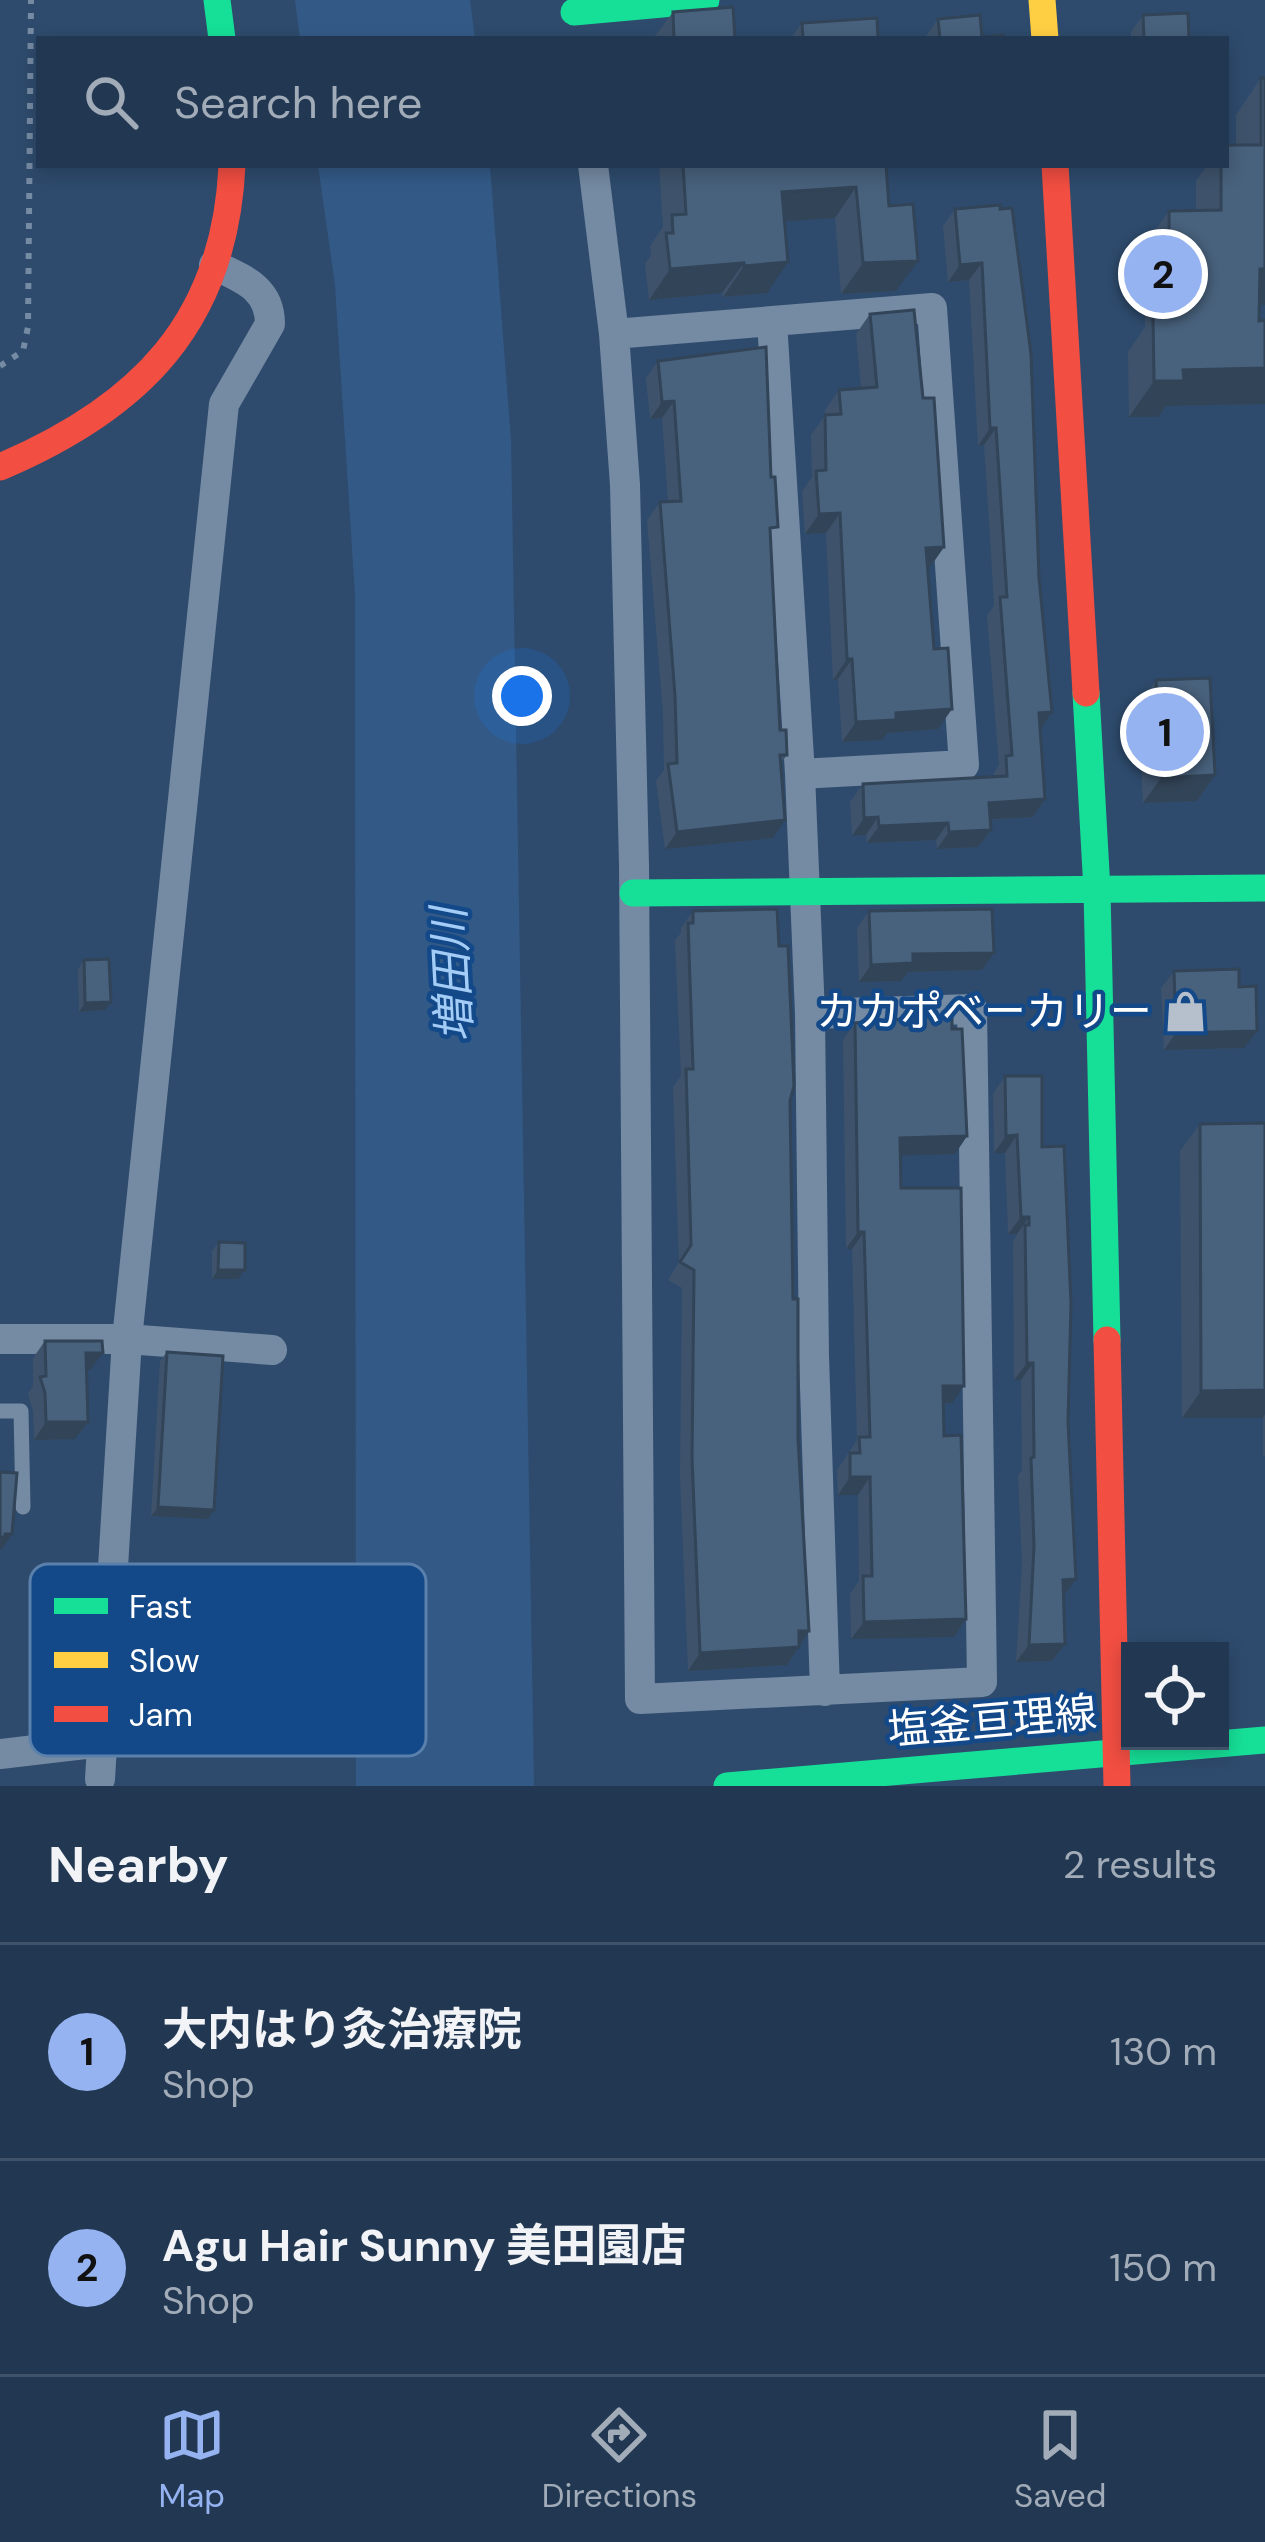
<!DOCTYPE html>
<html lang="en">
<head>
<meta charset="utf-8">
<style>
	body { margin:0; font-family:"DM Sans","Noto Sans JP",sans-serif; background:#2e435c; color:#f1f3f6 }
	.controls { position:absolute; right:36px; bottom:36px; display:grid; overflow:hidden; border-radius:0px; box-shadow:0 6px 18px #0003 }
	.controls button { width:108px; height:108px; display:grid; place-items:center; padding:0; border:0; border-bottom:3px solid #3f5269; background:#223852; color:#f1f3f6; font:60px sans-serif }
	.you { position:absolute; left:522px; top:696px; width:42px; height:42px; margin:-30px; border:9px solid #fff; border-radius:50%; background:#1a73e8; box-shadow:0 0 0 18px #1a73e833 }
	.badge { display:grid; place-items:center; width:78px; height:78px; border-radius:50%; background:#95b2f1; color:#111; font-size:39px; font-weight:700 }
	.pin { position:absolute; translate:-50% -50%; border:6px solid #fff; box-shadow:0 3px 12px #0006 }
	.list { margin:0; padding:0; list-style:none }
	h2 { display:flex; justify-content:space-between; align-items:center; height:156px; margin:0; padding:0 48px; font-size:51px }
	h2 small { font-size:39px; font-weight:400; color:#a2acb8 }
	.list li { display:grid; grid-template-columns:78px 1fr auto; gap:36px; align-items:center; box-sizing:border-box; height:216px; padding:0 48px; border-top:3px solid #3f5269 }
	.list b { display:block; font-size:45px; white-space:nowrap }
	.list p { margin:0; font-size:39px; white-space:nowrap; color:#a2acb8 }
	.list em { font-size:39px; font-style:normal; color:#a2acb8 }
	.icon { flex:none; width:66px; height:66px; fill:none; stroke:currentColor; stroke-width:2; stroke-linecap:round; stroke-linejoin:round }
	.map { position:relative; flex:none; width:1265px; height:1786px; overflow:hidden }
	.search { position:absolute; background:#223852; box-shadow:0 6px 18px #0003; left:36px; right:36px; top:36px; height:132px; display:flex; align-items:center; gap:30px; box-sizing:border-box; padding:0 42px; border-radius:0px; color:#a2acb8; font-size:45px }
	.sheet { height:588px; background:#223852 }
	nav { display:flex; justify-content:space-around; align-items:center; box-sizing:border-box; height:168px; border-top:3px solid #3f5269; background:#223852; font-size:33px; color:#a2acb8 }
	nav a { display:grid; justify-items:center; gap:6px }
	nav .on { color:#95b2f1 }
	.map>svg:first-child { display:block }
	.water { fill:#335a87 }
	.lines { fill:none; stroke-linecap:round; stroke-linejoin:round }
	.path { stroke:#758aa3; stroke-width:6; stroke-dasharray:6 9; stroke-linecap:butt }
	.lane { stroke:#758aa3; stroke-width:15 }
	.street { stroke:#758aa3; stroke-width:30 }
	.fast { stroke:#16e098; stroke-width:27 }
	.slow { stroke:#ffcf43; stroke-width:27 }
	.jam { stroke:#f24e42; stroke-width:27 }
	.wall { fill:#3e536b }
	.shaded-wall { fill:#324457 }
	.building { fill:#48617c; stroke:#324457; stroke-width:3 }
	.labels { text-anchor:middle; dominant-baseline:central; stroke-width:9; stroke-linejoin:round; paint-order:stroke }
	.poi-label { font-size:42px; fill:#fff; stroke:#134988; text-anchor:end }
	.street-label { font-size:42px; fill:#fff; stroke:#134988 }
	.water-label { font-size:45px; font-style:italic; fill:#a3ccf7; stroke:#134988 }
	.key { fill:#134988; stroke:#5a80ac; stroke-width:3 }
	.key-label { font-size:33px; fill:#fff }
</style>
</head>
<body>
<div class="map">
<svg width="1265" height="1786" viewBox="0 0 1265 1786">
	<rect width="100%" height="100%" fill="#2e4b6d"/>
	<path class="water" d="M295,0H470L475,39H300Z
		M318,165H490L511,441L534,1786H356L355,594L335,285Z"/>
	<g class="lines">
		<path class="path" d="M0,366L23,351L28,327L31,0"/>
		<path class="lane" d="M0,1411H21L23,1507"/>
		<path class="street" d="M593,165L614,334L625,485L634,865L640,1699L982,1682L972,1009L810,1014L800,774L964,765L932,308L614,334
			M772,321L800,774
			M810,1014L814,1356L825,1691
			M0,1339H127L272,1350
			M0,1754L102,1742
			M100,1779L127,1339L224,404L270,324C270,288 243,279 214,265"/>
		<path class="fast" d="M217,0L222,39
			M574,12L706,0
			M1086,693L1097,890L1107,1340
			M633,893L1265,888
			M727,1786L1265,1740"/>
		<path class="slow" d="M1042,0L1045,39"/>
		<path class="jam" d="M1055,165L1086,693
			M0,467C139,408 225,323 232,165
			M1107,1340L1117,1786"/>
	</g>
	<path class="wall" d="M673,12L735,39H653Z
		M1143,15L1189,39H1131V32Z
		M938,19L982,37L1003,39H926V36Z
		M802,23L878,39H790Z
		M1261,78H1265V305H1260L1259,321L1265,320V404L1166,406L1158,417H1129L1128,352L1145,327L1143,247L1169,211L1196,210V181L1207,165H1226L1236,145V115Z
		M659,165H886L896,291L841,294L835,218L784,221L767,293L723,297L722,293L649,300L645,264L651,255L650,246L663,227Z
		M1000,205L1052,712L1040,729L1045,799L1033,817L990,820L991,830L978,847L937,849L936,840L867,843L866,835L852,836L850,802L863,784L994,777V773L999,765L987,615L994,606L990,536L984,445L978,446L969,280L948,282L943,226L955,209Z
		M870,314L923,398L944,547L930,567H928L938,729L887,733L882,740L842,742L838,679L833,680L826,533L805,534L802,491L812,477L811,435L825,415V410L839,390L861,388L856,334Z
		M658,361L771,538L780,730L787,755L780,764L773,838L665,849L656,781L664,770L663,714L647,520L660,502H668L662,418L650,419L646,378Z
		M1156,680L1215,775L1197,801L1143,803L1138,706Z
		M693,911L790,1101L798,1438L809,1631L787,1665L688,1671L680,1476L682,1288L668,1280L679,1262L673,1087L681,1076L675,940L681,933V928Z
		M869,911L994,953L982,970L908,972L901,981L859,982L857,928Z
		M84,960L105,1010L79,1012L78,969Z
		M1174,971L1244,1048L1164,1050L1161,988Z
		M855,1023L952,1029L967,1136L955,1154L901,1155V1188L952,1403L943,1404L944,1436L966,1619L954,1637L851,1639L850,1594L859,1581L858,1495H838L837,1470L857,1440L852,1249H846L843,1040Z
		M1005,1076L1042,1147L1065,1644L1052,1661L1016,1662L1022,1564L1018,1475L1022,1471L1021,1380H1014L1013,1242L1017,1234H1008L1005,1153H994L993,1094Z
		M1265,1123V1456H1263V1418H1182L1180,1151L1200,1124Z
		M219,1242L238,1279H212V1251Z
		M45,1341L90,1370H86L88,1422L75,1439L34,1440L33,1411L28,1394L33,1386V1358Z
		M167,1352L208,1519L151,1516L160,1361Z"/>
	<path class="shaded-wall" d="M856,187L835,218L760,223L782,192Z
		M918,261L896,291L841,294L863,263Z
		M788,262L767,293L723,297L744,266Z
		M744,263L722,293L649,300L670,269Z
		M982,263L969,280L948,282L960,265Z
		M1260,269H1265V305H1235Z
		M1265,368V404L1166,406L1158,417H1129L1154,381L1183,370Z
		M674,401L662,418L650,419L662,402Z
		M990,428H996L984,445L978,446Z
		M840,513L826,533L805,534L819,514Z
		M944,547L930,567L912,568L926,548Z
		M847,659H852L838,679L833,680Z
		M952,709L938,729L887,733L882,740L842,742L856,722L896,713Z
		M1052,712L1040,730L1039,713Z
		M1215,775L1197,801L1143,803L1161,778Z
		M1045,799L1033,817L977,820L989,803Z
		M878,817L866,835L852,836L864,818Z
		M785,820L773,838L665,849L677,832Z
		M948,823L936,840L867,843L879,826Z
		M991,830L978,847L937,849L949,832Z
		M994,953L982,970L908,972L901,981L859,982L871,965L913,954Z
		M111,1002L105,1010L79,1012L85,1003Z
		M1257,1031L1244,1048L1164,1050L1176,1033Z
		M1017,1135L1005,1153H994L1006,1136Z
		M967,1136L955,1154L888,1156L900,1138Z
		M1021,1217H1029L1017,1234H1008Z
		M858,1232H864L852,1249H846Z
		M218,1270H245L238,1279H212Z
		M86,1353H103L90,1370L74,1371Z
		M1027,1363H1033L1021,1380H1014Z
		M943,1386H964L952,1403L930,1404Z
		M1265,1390V1414L1263,1418H1182L1201,1391Z
		M46,1422H88L75,1439L34,1440Z
		M850,1477H870L858,1495H838Z
		M158,1507L214,1510L208,1519L151,1516Z
		M5,1534H12L2,1549H0V1537Z
		M1076,1579L1063,1597V1580Z
		M966,1619L954,1637L851,1639L864,1622Z
		M799,1631H809L787,1665L688,1671L700,1653Z
		M1065,1644L1052,1661L1016,1662L1029,1645Z"/>
	<path class="building" d="M733,7L735,39H674L673,12Z
		M1188,13L1189,39H1144L1143,15Z
		M980,15L982,37L1003,35V39H940L938,19Z
		M877,18L878,39H803L802,23Z
		M1261,78H1265V269H1260L1259,321L1265,320V368L1183,370L1184,381H1154L1153,315H1170L1169,211L1221,210V165H1226V145H1261Z
		M683,165H886L889,206L913,204L918,261L863,263L856,187L782,192L788,262L744,266V263L670,269L666,233H673L672,215L686,214Z
		M1000,205V209L1012,208L1031,354L1039,578L1052,712L1039,713L1045,799L989,803L991,830L949,832L948,823L879,826L878,817L864,818L863,784L1007,776L1006,756L1012,755L1000,597H1007L1002,519L996,428H990L982,263L960,265L955,209Z
		M914,310L923,398H934L944,547L926,548L934,649L948,648L952,709L896,713V720L856,722L852,659H847L840,513L819,514L816,471L826,470L825,415L841,414L839,390L877,387L870,314Z
		M766,347L771,477H775L778,527L770,528L780,730H786L787,755H780L785,820L677,832L668,764L677,763L675,696L660,502L681,501L674,401L662,402L658,361Z
		M1210,678L1215,775L1161,778L1156,680Z
		M777,909L779,946H788L794,1086L790,1101L793,1299H798V1438L809,1631H799V1647L700,1653L692,1458L694,1270L680,1262L691,1245L686,1069H693L688,923H693V911Z
		M992,909L994,953L913,954V963L871,965L869,911Z
		M109,959L111,1002L85,1003L84,960Z
		M1239,969V987L1256,986L1257,1031L1176,1033L1174,971Z
		M952,1015V1029H962L967,1136L900,1138L901,1188H961L964,1386H943L944,1436L961,1435L966,1619L864,1622L863,1576H872L870,1477H850V1453H860L859,1437H870L864,1232H858L855,1023Z
		M1005,1076H1042V1147L1064,1146L1071,1303L1068,1422L1076,1579L1063,1580L1065,1644L1029,1645L1034,1546L1031,1458L1034,1457L1033,1363H1027L1025,1225H1029V1217H1021L1017,1135L1006,1136Z
		M1265,1123V1390L1201,1391L1200,1124Z
		M219,1242L245,1243V1270H218Z
		M45,1341H102L103,1353H86L88,1422H46L45,1393L40,1377L46,1376Z
		M167,1352L223,1356L214,1510L158,1507Z
		M0,1472L17,1473L12,1534H5V1537H0Z"/>
	<defs>
		<symbol id="shop-bare" viewBox="-9 -9 18 18"><path d="M-5-2.5h2.3a2.7 3.5 0 0 1 5.4 0H5L5.5 6h-11ZM-1.5-2.5h3a1.5 2.3 0 0 0-3 0Z" fill="#b6c0cc" stroke="#134988" stroke-width="2.5" paint-order="stroke"/></symbol>
	</defs>
	<g fill-rule="evenodd">
		<use href="#shop-bare" x="1156" y="982" width="59" height="59"/>
	</g>
	<g class="labels">
		<g class="poi-label">
			<text x="1152" y="1011">カカポベーカリー</text>
		</g>
		<g class="street-label">
			<text transform="translate(992 1721) rotate(-5)">塩釜亘理線</text>
		</g>
		<g class="water-label">
			<text transform="translate(452 975) rotate(-93)">増田川</text>
		</g>
	</g>
	<rect x="30" y="1564" width="396" height="192" rx="18" class="key"/>
	<rect x="54" y="1598" width="54" height="16" fill="#16e098"/>
	<rect x="54" y="1652" width="54" height="16" fill="#ffcf43"/>
	<rect x="54" y="1706" width="54" height="16" fill="#f24e42"/>
	<g class="key-label">
		<text x="129" y="1618">Fast</text>
		<text x="129" y="1672">Slow</text>
		<text x="129" y="1726">Jam</text>
	</g>
</svg>
<div class="controls">
<button><svg class="icon" aria-label="locate" viewBox="0 0 24 24"><circle cx="12" cy="12" r="6"/><path d="M12 2v4M12 18v4M2 12h4M18 12h4"/></svg></button>
</div>
<div class="you"></div>
<div class="pin badge" style="left:1165px;top:732px">1</div>
<div class="pin badge" style="left:1163px;top:274px">2</div>
<div class="search"><svg class="icon" aria-label="search" viewBox="0 0 24 24"><circle cx="10" cy="10" r="6"/><path d="M15 15l6 6"/></svg>Search here</div>
</div>
<section class="sheet">
<h2>Nearby<small>2 results</small></h2>
<ul class="list">
<li><span class="badge">1</span><div><b>大内はり灸治療院</b><p>Shop</p></div><em>130 m</em></li>
<li><span class="badge">2</span><div><b>Agu Hair Sunny 美田園店</b><p>Shop</p></div><em>150 m</em></li>
</ul>
</section>
<nav>
<a class="on"><svg class="icon" aria-label="map" viewBox="0 0 24 24"><path d="M3 6l6-2 6 2 6-2v14l-6 2-6-2-6 2zM9 4v14M15 6v14"/></svg>Map</a>
<a><svg class="icon" aria-label="directions" viewBox="0 0 24 24"><path d="M12 3l9 9-9 9-9-9zM9 14v-3h6M13 9l2 2-2 2"/></svg>Directions</a>
<a><svg class="icon" aria-label="saved" viewBox="0 0 24 24"><path d="M7 4h10v16l-5-4-5 4z"/></svg>Saved</a>
</nav>
</body>
</html>
